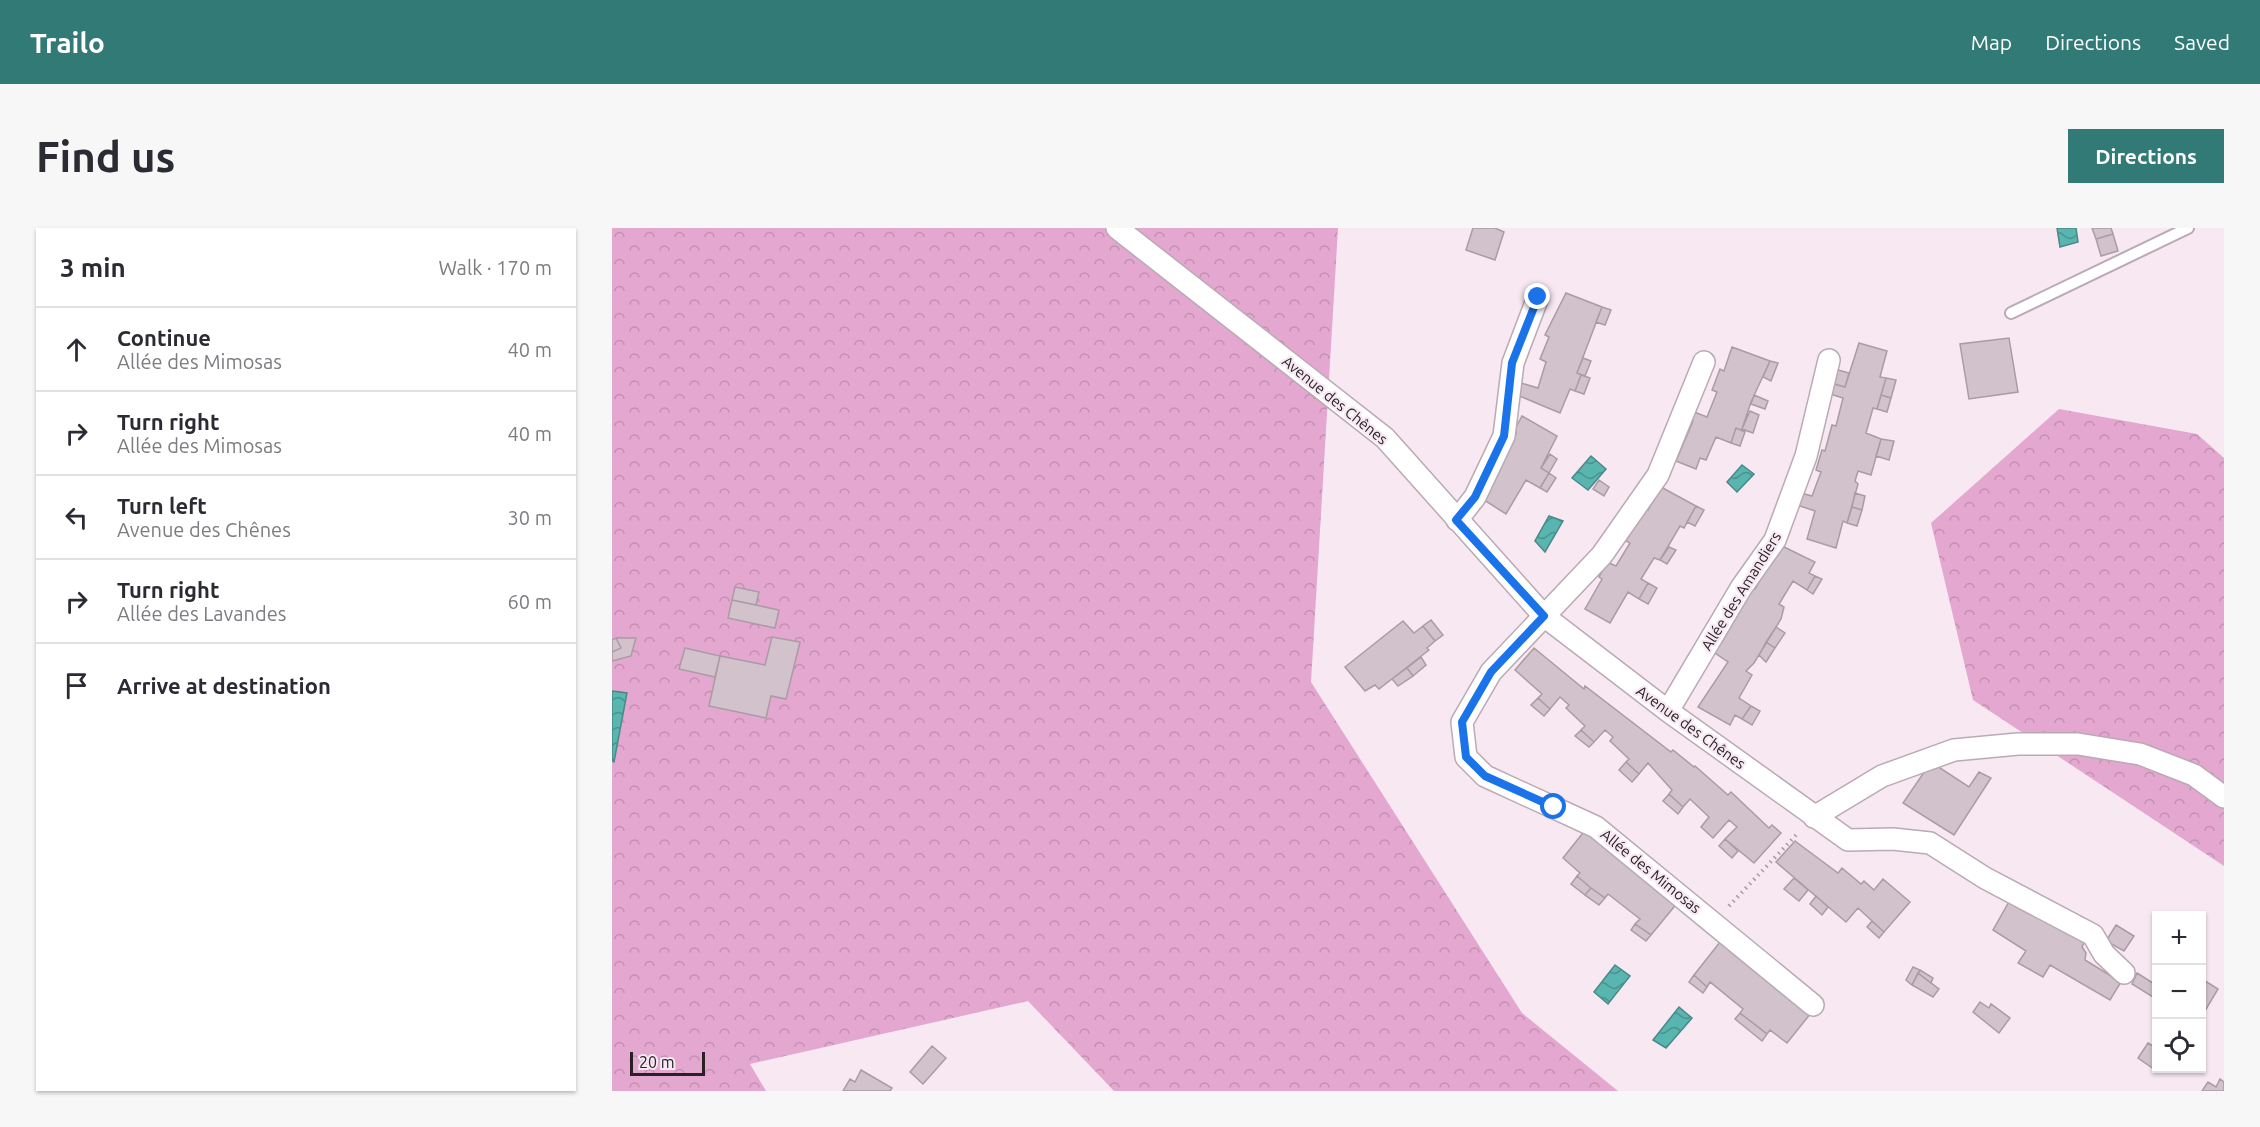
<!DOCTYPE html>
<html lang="en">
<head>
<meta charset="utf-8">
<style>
	body { margin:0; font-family:Ubuntu,sans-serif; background:#f7f7f7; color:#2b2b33 }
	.controls { position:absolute; right:18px; bottom:18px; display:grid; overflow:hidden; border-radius:0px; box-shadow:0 2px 4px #0004 }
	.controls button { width:54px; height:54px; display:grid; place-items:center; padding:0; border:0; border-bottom:2px solid #e1e1e2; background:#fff; color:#2b2b33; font:30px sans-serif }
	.scale { position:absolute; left:18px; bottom:15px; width:75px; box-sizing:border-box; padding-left:6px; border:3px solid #282226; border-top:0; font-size:16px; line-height:21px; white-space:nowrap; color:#282226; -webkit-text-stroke:4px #f7e8f2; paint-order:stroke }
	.stop { position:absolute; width:18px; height:18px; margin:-14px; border:4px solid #1a73e8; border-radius:50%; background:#fff }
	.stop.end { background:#1a73e8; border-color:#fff; box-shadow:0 2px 6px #0008 }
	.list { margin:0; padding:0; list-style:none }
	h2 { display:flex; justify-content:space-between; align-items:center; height:78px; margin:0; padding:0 24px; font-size:26px }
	h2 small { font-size:20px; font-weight:400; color:#7c7c81 }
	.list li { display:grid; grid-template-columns:39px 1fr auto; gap:18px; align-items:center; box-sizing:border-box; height:84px; padding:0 24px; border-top:2px solid #e1e1e2 }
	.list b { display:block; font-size:22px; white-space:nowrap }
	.list p { margin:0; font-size:20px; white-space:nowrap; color:#7c7c81 }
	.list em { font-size:20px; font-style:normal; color:#7c7c81 }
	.icon { flex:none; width:33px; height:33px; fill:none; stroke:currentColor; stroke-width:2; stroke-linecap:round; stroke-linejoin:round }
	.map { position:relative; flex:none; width:1612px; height:863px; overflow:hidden; border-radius:0px }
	header { display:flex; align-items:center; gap:36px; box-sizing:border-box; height:84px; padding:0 30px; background:#317a75; color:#fff }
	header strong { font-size:28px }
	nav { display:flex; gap:33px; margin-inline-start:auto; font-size:21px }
	.intro { display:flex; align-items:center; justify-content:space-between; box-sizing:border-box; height:144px; padding:0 36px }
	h1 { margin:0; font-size:42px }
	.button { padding:15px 27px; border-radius:0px; background:#317a75; color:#fff; font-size:21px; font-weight:700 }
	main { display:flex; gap:36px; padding:0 36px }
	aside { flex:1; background:#fff; border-radius:0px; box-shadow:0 2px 4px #0004 }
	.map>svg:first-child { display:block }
	.forest { fill:url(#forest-crowns) }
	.water { fill:url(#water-waves); stroke:#4a8986; stroke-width:1.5 }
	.building { fill:#d1c2cb; stroke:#aa9ba4; stroke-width:1.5 }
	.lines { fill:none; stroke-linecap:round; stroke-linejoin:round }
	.service-casing { stroke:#b9aab4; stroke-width:14 }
	.minor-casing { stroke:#b9aab4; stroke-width:24 }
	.path { stroke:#a89ca4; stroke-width:4; stroke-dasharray:1.5 4.5; stroke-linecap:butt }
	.service { stroke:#fff; stroke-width:10 }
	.minor { stroke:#fff; stroke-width:21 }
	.route { stroke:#1a73e8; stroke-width:8 }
	.labels { text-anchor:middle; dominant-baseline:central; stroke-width:4.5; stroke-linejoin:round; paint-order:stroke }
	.street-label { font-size:15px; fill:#282226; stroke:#f7e8f2 }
</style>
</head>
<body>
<header>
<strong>Trailo</strong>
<nav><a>Map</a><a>Directions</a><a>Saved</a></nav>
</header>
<div class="intro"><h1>Find us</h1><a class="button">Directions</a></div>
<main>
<aside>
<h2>3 min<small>Walk · 170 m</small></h2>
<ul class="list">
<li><svg class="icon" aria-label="ahead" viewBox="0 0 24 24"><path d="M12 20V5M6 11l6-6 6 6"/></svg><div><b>Continue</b><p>Allée des Mimosas</p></div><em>40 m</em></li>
<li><svg class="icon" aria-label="right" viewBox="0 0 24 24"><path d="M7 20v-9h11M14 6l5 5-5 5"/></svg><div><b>Turn right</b><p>Allée des Mimosas</p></div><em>40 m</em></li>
<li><svg class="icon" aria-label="left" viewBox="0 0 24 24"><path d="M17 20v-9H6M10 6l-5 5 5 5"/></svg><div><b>Turn left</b><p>Avenue des Chênes</p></div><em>30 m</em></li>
<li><svg class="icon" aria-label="right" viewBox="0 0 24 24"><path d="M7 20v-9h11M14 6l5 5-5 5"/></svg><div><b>Turn right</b><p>Allée des Lavandes</p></div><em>60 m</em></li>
<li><svg class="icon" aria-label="arrive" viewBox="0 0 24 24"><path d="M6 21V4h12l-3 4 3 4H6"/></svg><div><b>Arrive at destination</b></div></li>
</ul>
</aside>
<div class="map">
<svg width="1612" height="863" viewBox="0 0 1612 863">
	<defs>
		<pattern id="forest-crowns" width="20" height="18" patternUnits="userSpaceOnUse" patternTransform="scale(1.5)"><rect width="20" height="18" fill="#e4a7d0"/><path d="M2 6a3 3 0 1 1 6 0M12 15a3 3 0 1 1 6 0" fill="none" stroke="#c48fb2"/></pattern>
		<pattern id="water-waves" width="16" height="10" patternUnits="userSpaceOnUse" patternTransform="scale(1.5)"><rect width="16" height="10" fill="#58b5af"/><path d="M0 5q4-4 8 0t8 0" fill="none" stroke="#49938e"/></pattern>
	</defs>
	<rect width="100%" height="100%" fill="#f7e8f2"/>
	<path class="forest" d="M0,0H726L699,454L910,785L1006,863H502L416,773L138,836L154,863H0Z
		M1447,181L1585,206L1612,230V638L1361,472L1319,295Z"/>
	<path class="water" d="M1445,0H1464L1466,14L1448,19Z
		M979,228L994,241L976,262L960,250Z
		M1130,237L1142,246L1125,264L1115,254Z
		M937,288L951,293L933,324L923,313Z
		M0,463L15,465L2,534L0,533Z
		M1003,737L1018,748L996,776L982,764Z
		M1067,779L1080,790L1054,820L1041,812Z"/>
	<path class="building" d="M861,0H883L892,4L883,32L854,22Z
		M1480,0H1499L1501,6L1484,11Z
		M1501,6L1506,23L1489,28L1484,11Z
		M954,65L990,79L965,145L969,147L963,163L958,161L948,185L905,167L909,155L926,160L934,134L928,131L937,109L933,107Z
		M990,79L999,82L993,97L984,94Z
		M1397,110L1406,164L1357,171L1348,116Z
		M1247,115L1275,123L1268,149L1274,150L1265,181L1261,180L1254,205L1269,211L1259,247L1246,243L1243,253L1246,256L1235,295L1231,293L1224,320L1195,311L1203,283L1182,276L1185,264L1200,268L1209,244L1204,242L1210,222L1213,223L1220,197L1224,198L1231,170L1212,164L1215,154L1233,159Z
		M1120,119L1158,133L1139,174L1130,201L1133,204L1124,200L1119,215L1104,209L1094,232L1088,230L1084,241L1064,233L1081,193L1078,191L1082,184L1095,189L1105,164L1100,162L1108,141L1112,143Z
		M971,130L979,133L973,148L965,145Z
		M1158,133L1166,135L1159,153L1151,149Z
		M1219,140L1237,145L1233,159L1215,154Z
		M969,147L978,150L972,166L963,163Z
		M1274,150L1284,152L1279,170L1269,167Z
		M1142,167L1156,173L1153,181L1139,176Z
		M1269,167L1279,170L1275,184L1265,181Z
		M1138,183L1147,187L1141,205L1130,201Z
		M910,188L945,208L929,240L937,245L928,260L914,252L894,286L869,270L904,206L903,201Z
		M1124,200L1133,204L1128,218L1119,215Z
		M1269,211L1282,213L1277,232L1264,228Z
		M938,226L945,231L937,245L929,240Z
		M937,245L944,250L935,264L928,260Z
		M987,252L997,259L992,268L981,261Z
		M1049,259L1084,278L1072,300L1068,298L1048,332L1042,330L1029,351L1036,355L1027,371L1016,364L998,395L973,381L990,351L987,349L995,334L1004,338L1018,315L1014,313L1033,280L1036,282Z
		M1243,265L1253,268L1250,282L1240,279Z
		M1084,278L1092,282L1083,298L1075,294Z
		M1240,279L1250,282L1245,298L1235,295Z
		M1168,317L1203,334L1197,345L1203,348L1195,362L1181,353L1167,376L1172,379L1169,391L1142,435L1134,443L1140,447L1127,470L1139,478L1130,491L1123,487L1118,497L1086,479L1116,434L1100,423L1106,413L1110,414L1135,371L1131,369L1138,359L1143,361Z
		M1057,319L1064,322L1055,336L1048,332Z
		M1203,348L1210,351L1201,366L1195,362Z
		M1036,355L1045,360L1036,376L1027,371Z
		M123,359L147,364L144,377L120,372Z
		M120,372L167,382L163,400L116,390Z
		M819,392L831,407L823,413L811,398Z
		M791,393L802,405L811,398L823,413L815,420L817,422L767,461L763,457L753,463L733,439Z
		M1164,399L1173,405L1163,420L1154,414Z
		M160,409L188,414L174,471L159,468L154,490L97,478L108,428L153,437Z
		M4,410H24L19,428L0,433V424L9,420Z
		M4,410L9,420L0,424V412Z
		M1154,414L1163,420L1154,434L1147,427Z
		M73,420L108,428L103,449L67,441Z
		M922,420L972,461L973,458L1059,524L1061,522L1082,539L1083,538L1116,567L1119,564L1157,600L1160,597L1169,605L1142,635L1113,611L1125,599L1117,592L1101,610L1089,599L1097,589L1078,571L1071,579L1057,566L1060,562L1036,535L1027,546L1014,534L1017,531L998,513L1001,509L993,502L982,514L969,502L973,498L954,480L957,477L948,469L938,481L926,470L930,466L903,442Z
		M809,429L814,437L801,448L795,440Z
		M795,440L801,448L786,458L780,451Z
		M926,470L938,481L932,488L919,477Z
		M1139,478L1148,483L1140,497L1130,491Z
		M969,502L982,514L977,519L963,508Z
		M1014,534L1027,546L1020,554L1007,542Z
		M1319,534L1357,559L1367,544L1379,550L1342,607L1291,575Z
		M1057,566L1071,579L1066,586L1051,573Z
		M974,601L1066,674L1039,707L1023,696L1028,691L996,666L993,670L979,660L965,648L968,645L951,630Z
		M1113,611L1126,623L1120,630L1107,618Z
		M1183,613L1226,645L1230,640L1249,656L1252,653L1262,662L1271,651L1298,674L1272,704L1246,680L1234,694L1164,634Z
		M965,648L979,660L973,667L959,656Z
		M1182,650L1196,662L1187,673L1172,661Z
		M979,660L993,670L987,677L973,667Z
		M1204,668L1216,679L1210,687L1198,676Z
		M1398,672L1473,713L1470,719L1474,725L1473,732L1509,754L1498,772L1438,737L1431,749L1406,735L1414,723L1381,702Z
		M1260,693L1272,704L1267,710L1255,699Z
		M1023,696L1039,707L1034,713L1019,702Z
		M1504,697L1522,708L1512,723L1494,713Z
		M1108,714L1199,785L1175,815L1158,802L1155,806L1128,785L1131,781L1098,754L1095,759L1082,747Z
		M1301,739L1308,742L1300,757L1294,752Z
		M1308,742L1321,750L1319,755L1306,745Z
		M1306,745L1327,761L1321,769L1300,757Z
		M1525,745L1544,757V771L1520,756Z
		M1082,747L1095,759L1091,765L1077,754Z
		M1590,751L1606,761L1590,788Z
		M1368,774L1377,780L1379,776L1398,790L1387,805L1361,784Z
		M1128,785L1155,806L1150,813L1123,791Z
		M1536,815L1544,820V840H1548L1546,844L1526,830Z
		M320,818L334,830L311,856L298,844Z
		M249,842L280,860L278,863H231L238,851L243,854Z
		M1608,851L1612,854V863H1590L1596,854L1604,859Z"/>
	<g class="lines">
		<defs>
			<path id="service" d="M1399,85L1576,0"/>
			<path id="minor" d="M505,0L773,210L932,388L1056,483L1236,612L1281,611L1318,615L1373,650L1481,707L1492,726L1512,745
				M1092,134L1046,247L990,327L879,444L850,494L854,529L873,548L984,599L1201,777
				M845,292L863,269L892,208L901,135L926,69
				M1056,483L1129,360L1163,312L1194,228L1217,132
				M1202,589L1270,548L1342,522L1406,516H1466L1528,526L1582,547L1612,569"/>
		</defs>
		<use href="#service" class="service-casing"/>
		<use href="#minor" class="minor-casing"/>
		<path class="path" d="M1117,678L1186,605"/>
		<use href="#service" class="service"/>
		<use href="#minor" class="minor"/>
	</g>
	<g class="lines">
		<path class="route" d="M926,69L900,135L892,208L863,269L844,292L932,388L879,444L850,494L854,529L873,548L942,579"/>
	</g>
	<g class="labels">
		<g class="street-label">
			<text transform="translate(723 172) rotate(39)">Avenue des Chênes</text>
			<text transform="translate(1129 363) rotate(-58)">Allée des Amandiers</text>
			<text transform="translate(1079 499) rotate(36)">Avenue des Chênes</text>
			<text transform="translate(1039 643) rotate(39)">Allée des Mimosas</text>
		</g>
	</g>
</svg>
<div class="controls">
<button>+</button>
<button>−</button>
<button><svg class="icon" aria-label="locate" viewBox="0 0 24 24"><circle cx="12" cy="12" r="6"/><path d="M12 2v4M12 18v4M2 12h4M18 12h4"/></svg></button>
</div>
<div class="scale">20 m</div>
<div class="stop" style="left:942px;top:579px"></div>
<div class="stop end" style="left:926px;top:69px"></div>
</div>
</main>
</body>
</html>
